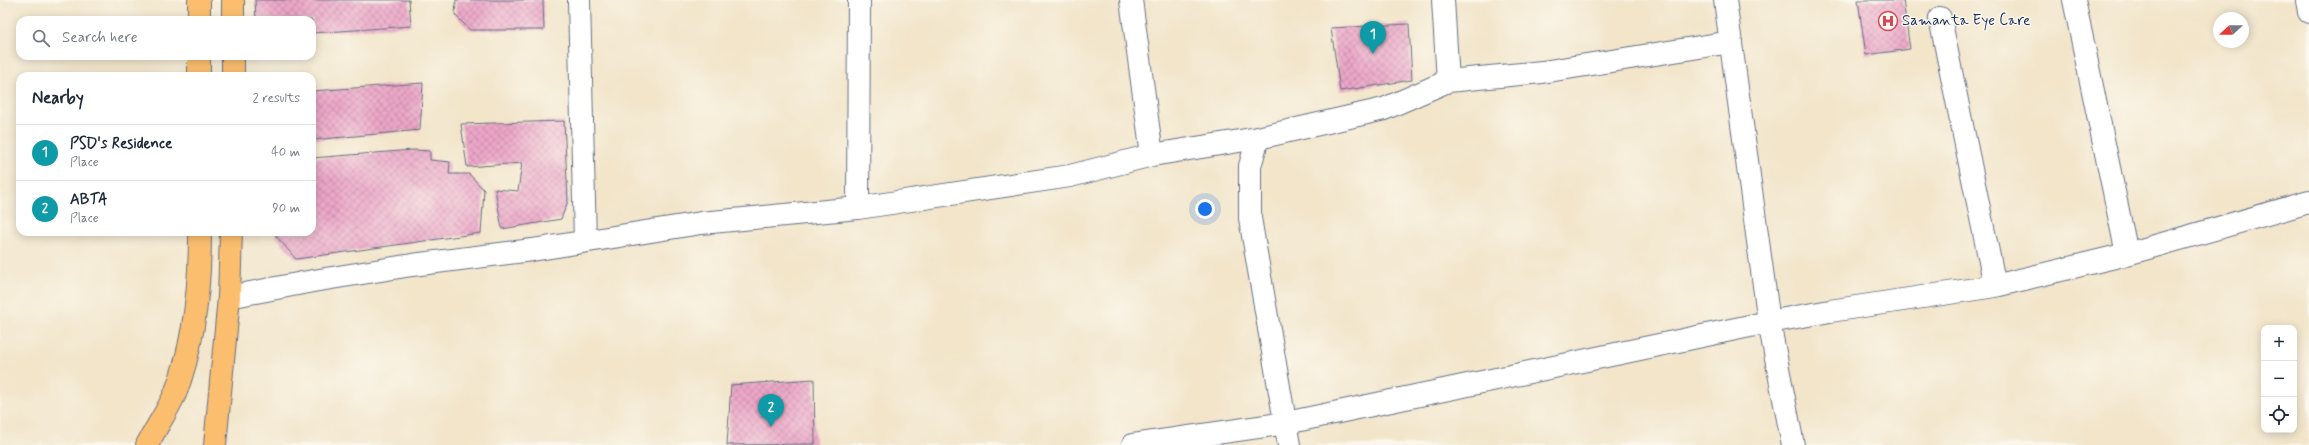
<!DOCTYPE html>
<html lang="en">
<head>
<meta charset="utf-8">
<style>
	body { margin:0; font-family:Mynerve,sans-serif; background:#f2f2f3; color:#1f2937 }
	.controls { position:absolute; right:12px; bottom:12px; display:grid; overflow:hidden; border-radius:8px; box-shadow:0 2px 10px #0003 }
	.controls button { width:36px; height:36px; display:grid; place-items:center; padding:0; border:0; border-bottom:1px solid #e0e1e3; background:#fff; color:#1f2937; font:20px sans-serif }
	.compass { position:absolute; left:2213px; top:12px; width:36px; height:36px; border-radius:50%; background:#fff; box-shadow:0 2px 10px #0003; rotate:248deg }
	.you { position:absolute; left:1205px; top:209px; width:14px; height:14px; margin:-10px; border:3px solid #fff; border-radius:50%; background:#1a73e8; box-shadow:0 0 0 6px #1a73e833 }
	.badge { display:grid; place-items:center; width:26px; height:26px; border-radius:50%; background:#1a73e8; color:#fff; font-size:13px; font-weight:700 }
	.pin { position:absolute; translate:-50% -33px; filter:drop-shadow(0 1px 2px #0008) }
	.pin::after { content:''; position:absolute; top:21px; width:14px; height:12px; background:inherit; clip-path:polygon(0 0,100% 0,50% 100%) }
	.list { margin:0; padding:0; list-style:none }
	h2 { display:flex; justify-content:space-between; align-items:center; height:52px; margin:0; padding:0 16px; font-size:17px }
	h2 small { font-size:13px; font-weight:400; color:#747a83 }
	.list li { display:grid; grid-template-columns:26px 1fr auto; gap:12px; align-items:center; box-sizing:border-box; height:56px; padding:0 16px; border-top:1px solid #e0e1e3 }
	.list b { display:block; font-size:15px; white-space:nowrap }
	.list p { margin:0; font-size:13px; white-space:nowrap; color:#747a83 }
	.list em { font-size:13px; font-style:normal; color:#747a83 }
	.icon { flex:none; width:22px; height:22px; fill:none; stroke:currentColor; stroke-width:2; stroke-linecap:round; stroke-linejoin:round }
	.map { position:relative; flex:none; width:2309px; height:445px; overflow:hidden }
	.search { position:absolute; background:#fff; box-shadow:0 2px 10px #0003; left:16px; top:16px; width:300px; height:44px; display:flex; align-items:center; gap:10px; box-sizing:border-box; padding:0 14px; border-radius:12px; color:#747a83; font-size:15px }
	.panel { position:absolute; background:#fff; box-shadow:0 2px 10px #0003; left:16px; top:72px; width:300px; height:164px; border-radius:12px }
	.map>svg:first-child { display:block }
	.building { fill:url(#building-cross-hatch) }
	.lines { fill:none; stroke-linecap:round; stroke-linejoin:round }
	.minor-casing { stroke:#666f84; stroke-width:24 }
	.major-casing { stroke:#666f84; stroke-width:24 }
	.minor { stroke:#fff; stroke-width:22 }
	.major { stroke:#fbbe6e; stroke-width:22 }
	.labels { text-anchor:middle; dominant-baseline:central; stroke-width:3; stroke-linejoin:round; paint-order:stroke }
	.poi-label { font-size:15px; fill:#1b2f5e; stroke:#fbf7ec; text-anchor:start }
</style>
</head>
<body>
<div class="map">
<svg width="2309" height="445" viewBox="0 0 2309 445">
	<defs>
		<pattern id="building-cross-hatch" width="8" height="8" patternUnits="userSpaceOnUse"><rect width="8" height="8" fill="#eda7c8"/><path d="M0 0l8 8M0 8l8-8" fill="none" stroke="#bf88a6"/></pattern>
	</defs>
	<rect width="100%" height="100%" fill="#fbf7ec"/>
	<filter id="ink" filterUnits="userSpaceOnUse"><feTurbulence type="fractalNoise" baseFrequency=".025" numOctaves="2"/><feDisplacementMap in="SourceGraphic" scale="8" xChannelSelector="R" yChannelSelector="G"/><feConvolveMatrix kernelMatrix="1 2 1 2 8 2 1 2 1" color-interpolation-filters="sRGB"/></filter>
	<filter id="wash" filterUnits="userSpaceOnUse"><feTurbulence type="fractalNoise" baseFrequency=".012" numOctaves="4" result="noise"/><feDisplacementMap in="SourceGraphic" scale="16" xChannelSelector="R" yChannelSelector="G"/><feGaussianBlur stdDeviation="0.9" result="paint"/><feColorMatrix in="noise" values="0 0 0 0 0 0 0 0 0 0 0 0 0 0 0 0 0 1.4 0 .05"/><feComposite in="paint" operator="in"/></filter>
	<g filter="url(#wash)">
		<rect width="100%" height="100%" fill="#f2e5ca"/>
		<g id="blocks">
			<path class="building" d="M255,0H409L411,26L312,33V20H256Z
				M456,0H543L544,30H470L455,15Z
				M1858,0H1903L1910,49L1866,55Z
				M1409,24L1412,80L1340,91L1331,28Z
				M423,83L420,130L312,140V91Z
				M564,121L568,201L561,219L502,229L495,189L518,191L522,163L467,167L461,124Z
				M413,150L430,151V160L450,162L449,174H469L484,190L481,233L296,259L276,236V232H312V158Z
				M814,379L815,444L727,445L731,385Z"/>
		</g>
	</g>
	<g filter="url(#ink)">
		<use href="#blocks" fill-opacity="0" stroke="#666f84" stroke-width="1"/>
		<g class="lines">
			<defs>
				<path id="minor" d="M579,0L585,241
					M1131,0L1152,155L1258,138L1250,166V218L1289,445
					M1725,0L1769,322L1793,445
					M2074,0L2127,254
					M2307,0L2309,12
					M1940,18L1995,286
					M1448,81L1542,72L1731,42
					M1258,138L1384,109L1448,81L1443,0
					M858,208L859,0
					M229,297L313,281L412,265L532,250L701,223L858,208L1070,176L1152,155
					M1133,445L1286,423L1769,322L1830,311L1995,286L2127,254L2309,202"/>
				<path id="major" d="M199,0V20
					M233,20V0
					M199,56V76
					M233,76V56
					M147,445C156,428 167,411 175,394C195,343 200,286 200,232
					M215,445L229,297L231,232"/>
			</defs>
			<use href="#minor" class="minor-casing"/>
			<use href="#major" class="major-casing"/>
			<use href="#minor" class="minor"/>
			<use href="#major" class="major"/>
		</g>
	</g>
	<defs>
		<symbol id="hospital-ring" viewBox="-11 -11 22 22"><circle r="9.5" fill="#fbf7ec" stroke="#d1495b" stroke-width="1.5"/><path d="M-5-5h3v3.5h4V-5h3V5h-3V1.5h-4V5h-3Z" fill="#d1495b"/></symbol>
	</defs>
	<g fill-rule="evenodd">
		<use href="#hospital-ring" x="1877" y="10" width="22" height="22"/>
	</g>
	<g class="labels">
		<g class="poi-label">
			<text x="1902" y="21">Samanta Eye Care</text>
		</g>
	</g>
</svg>
<div class="controls">
<button>+</button>
<button>−</button>
<button><svg class="icon" aria-label="locate" viewBox="0 0 24 24"><circle cx="12" cy="12" r="6"/><path d="M12 2v4M12 18v4M2 12h4M18 12h4"/></svg></button>
</div>
<svg class="compass" viewBox="-18 -18 36 36"><path d="M0-13l5 13h-10z" fill="#e53935"/><path d="M0 13l5-13h-10z" fill="#747a83"/></svg>
<div class="you"></div>
<div class="pin badge" style="left:1373px;top:54px;background:#0f9aa8">1</div>
<div class="pin badge" style="left:771px;top:427px;background:#0f9aa8">2</div>
<div class="search"><svg class="icon" aria-label="search" viewBox="0 0 24 24"><circle cx="10" cy="10" r="6"/><path d="M15 15l6 6"/></svg>Search here</div>
<section class="panel">
<h2>Nearby<small>2 results</small></h2>
<ul class="list">
<li><span class="badge" style="background:#0f9aa8">1</span><div><b>PSD's Residence</b><p>Place</p></div><em>40 m</em></li>
<li><span class="badge" style="background:#0f9aa8">2</span><div><b>ABTA</b><p>Place</p></div><em>90 m</em></li>
</ul>
</section>
</div>
</body>
</html>
